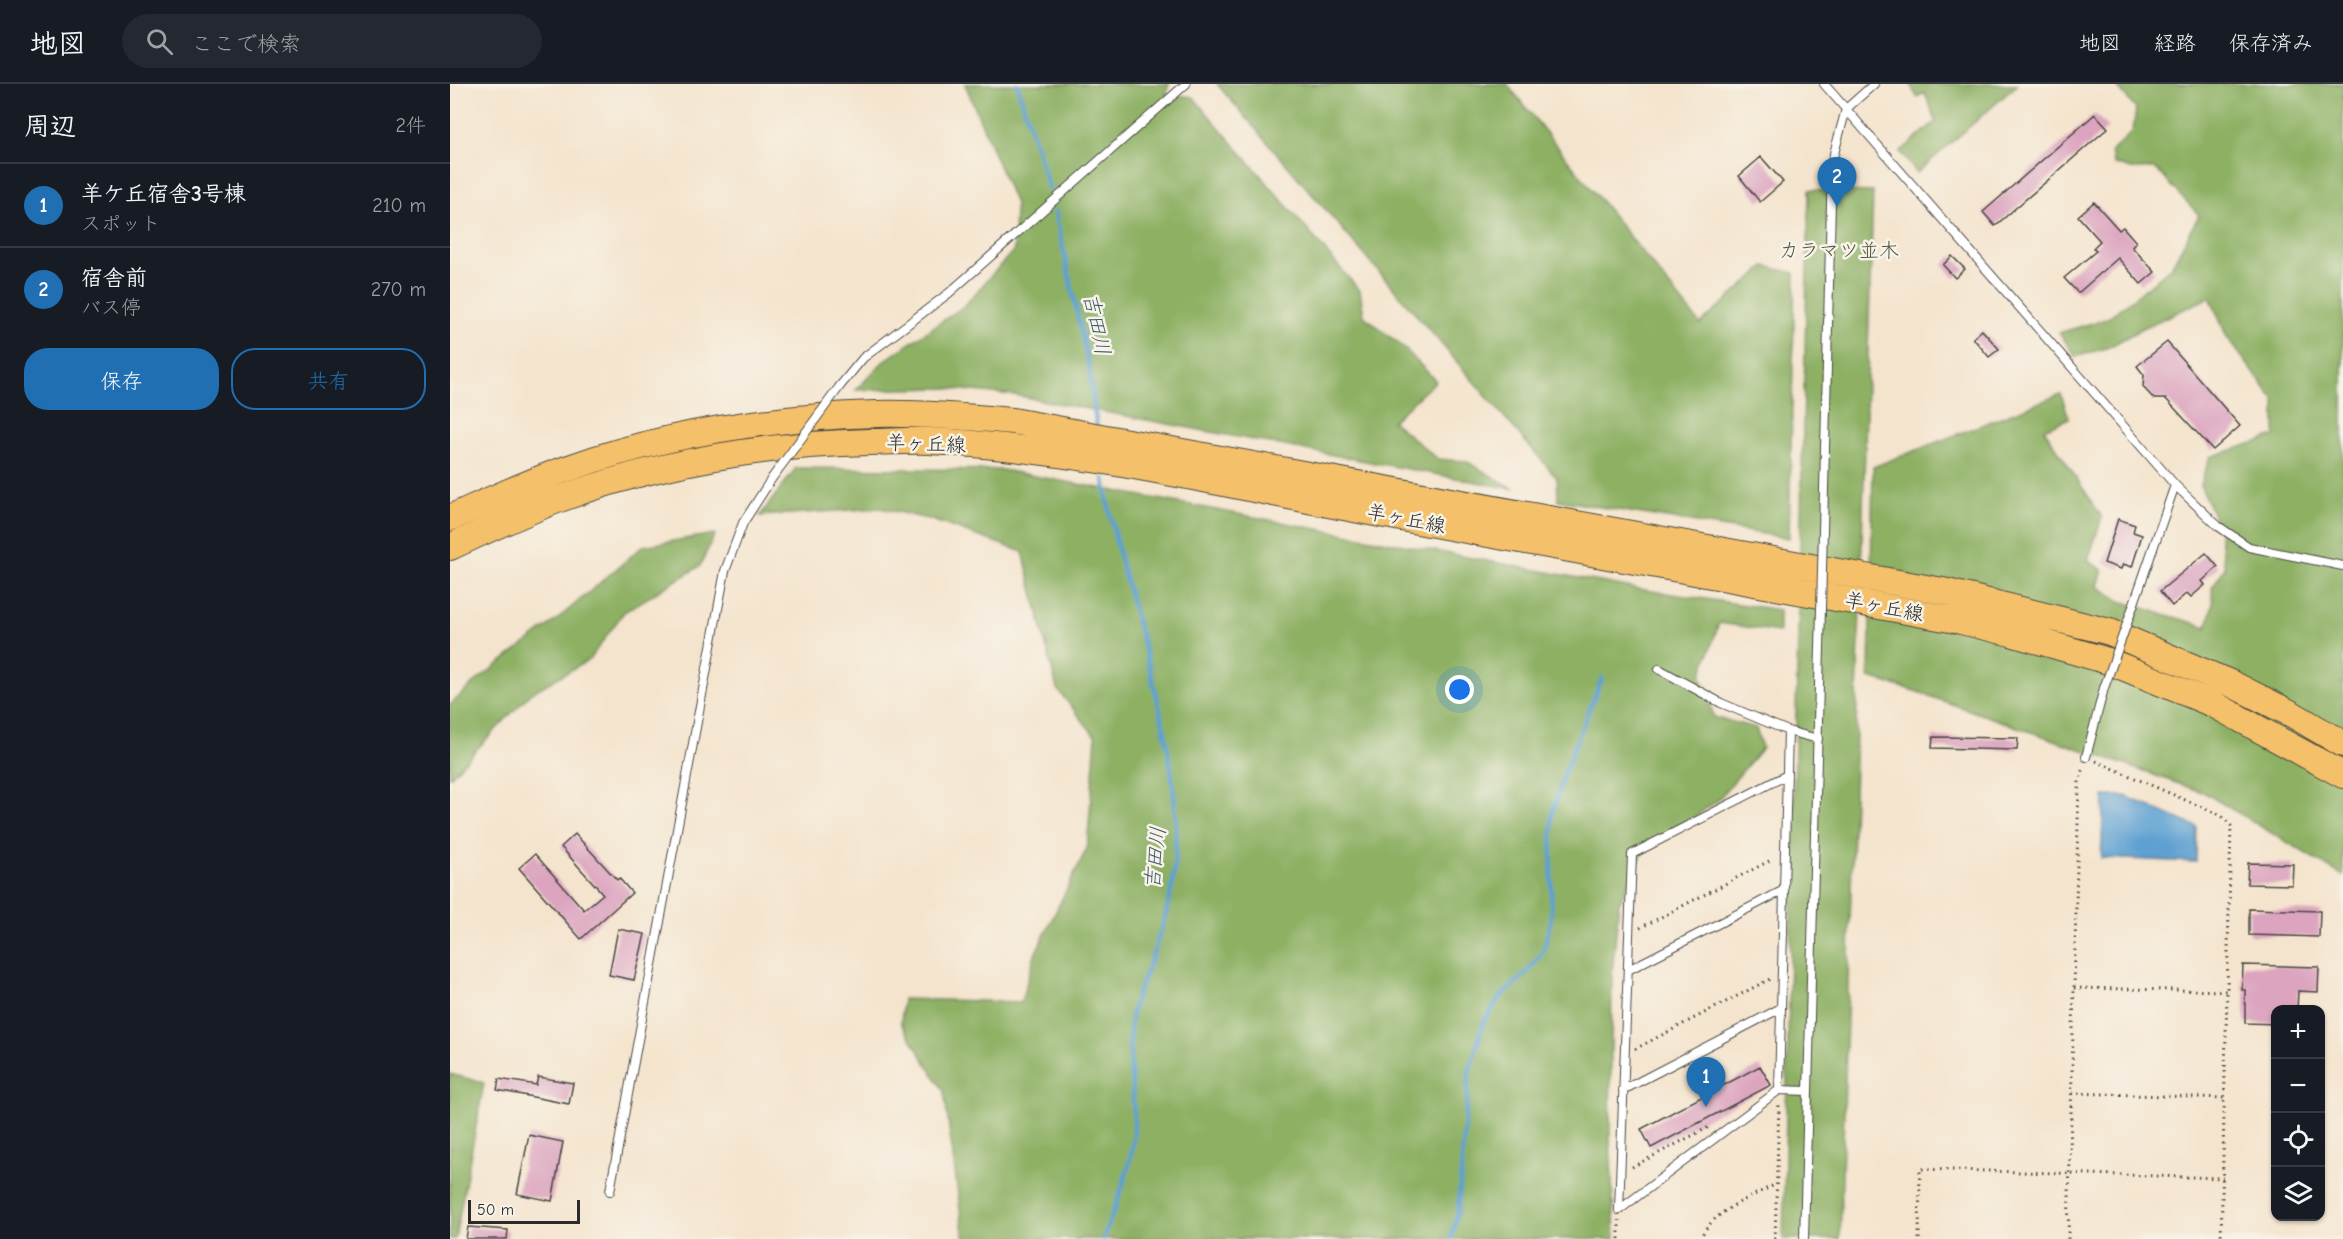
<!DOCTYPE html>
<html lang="ja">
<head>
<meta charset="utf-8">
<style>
	body { margin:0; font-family:"Comic Neue","Klee One",sans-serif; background:#242831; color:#f1f3f6 }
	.controls { position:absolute; right:18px; bottom:18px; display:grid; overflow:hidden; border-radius:12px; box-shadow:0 2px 4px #0004 }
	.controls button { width:54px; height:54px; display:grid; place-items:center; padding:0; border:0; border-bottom:2px solid #363941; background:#171b24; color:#f1f3f6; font:30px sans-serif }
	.scale { position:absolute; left:18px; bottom:15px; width:112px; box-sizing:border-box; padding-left:6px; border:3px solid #2b2b2b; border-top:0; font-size:16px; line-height:21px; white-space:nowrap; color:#2b2b2b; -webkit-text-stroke:4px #f7f3e8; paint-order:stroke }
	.you { position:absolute; left:1010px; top:606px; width:21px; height:21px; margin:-15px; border:4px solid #fff; border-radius:50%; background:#1a73e8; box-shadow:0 0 0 9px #1a73e833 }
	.badge { display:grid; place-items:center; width:39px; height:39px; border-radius:50%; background:#1f6fb2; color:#fff; font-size:20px; font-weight:700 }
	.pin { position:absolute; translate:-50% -50px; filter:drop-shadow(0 2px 3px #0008) }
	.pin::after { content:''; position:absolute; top:32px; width:21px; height:18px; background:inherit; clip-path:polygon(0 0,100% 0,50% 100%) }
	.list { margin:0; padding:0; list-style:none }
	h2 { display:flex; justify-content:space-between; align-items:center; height:78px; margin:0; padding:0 24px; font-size:26px }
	h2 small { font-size:20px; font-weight:400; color:#9ea1a6 }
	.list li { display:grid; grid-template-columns:39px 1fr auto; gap:18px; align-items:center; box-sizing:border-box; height:84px; padding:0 24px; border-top:2px solid #363941 }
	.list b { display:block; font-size:22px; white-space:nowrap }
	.list p { margin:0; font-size:20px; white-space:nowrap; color:#9ea1a6 }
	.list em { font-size:20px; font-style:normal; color:#9ea1a6 }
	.actions { display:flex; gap:12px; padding:18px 24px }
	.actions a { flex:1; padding:14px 0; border:2px solid #1f6fb2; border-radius:24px; text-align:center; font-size:21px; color:#1f6fb2 }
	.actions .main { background:#1f6fb2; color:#fff }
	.icon { flex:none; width:33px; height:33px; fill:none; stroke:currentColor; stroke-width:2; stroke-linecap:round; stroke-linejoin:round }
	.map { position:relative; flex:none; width:1893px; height:1155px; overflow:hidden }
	header { display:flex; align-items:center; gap:36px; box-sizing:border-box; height:84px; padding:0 30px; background:#171b24; border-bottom:2px solid #363941 }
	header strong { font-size:28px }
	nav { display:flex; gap:33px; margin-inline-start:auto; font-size:21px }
	.search { width:420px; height:54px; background:#242831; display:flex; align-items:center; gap:15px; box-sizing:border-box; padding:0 21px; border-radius:33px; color:#9ea1a6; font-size:22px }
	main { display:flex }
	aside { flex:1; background:#171b24 }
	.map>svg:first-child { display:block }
	.forest { fill:#8db064; stroke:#5c6e48; stroke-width:1.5 }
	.water { fill:#5da0d1; stroke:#44667e; stroke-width:1.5 }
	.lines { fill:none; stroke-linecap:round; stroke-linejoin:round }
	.stream { stroke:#5da0d1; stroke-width:4.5 }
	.building { fill:#dca4bf }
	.service-casing { stroke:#494743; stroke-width:10 }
	.primary-casing { stroke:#494743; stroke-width:28 }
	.path { stroke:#494743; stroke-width:3; stroke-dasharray:1.5 4.5; stroke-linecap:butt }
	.service { stroke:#fff; stroke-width:8 }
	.primary { stroke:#f4c16b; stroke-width:26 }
	.service-bridge-casing { stroke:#494743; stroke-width:10; stroke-linecap:butt }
	.service-bridge { stroke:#fff; stroke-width:8 }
	.labels { text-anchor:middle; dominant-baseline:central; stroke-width:5; stroke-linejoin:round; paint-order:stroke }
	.park-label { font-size:20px; fill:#4d533d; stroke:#f7f3e8 }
	.street-label { font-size:20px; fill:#2b2b2b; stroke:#f7f3e8 }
	.water-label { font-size:21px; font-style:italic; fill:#3f5a6d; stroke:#f7f3e8 }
</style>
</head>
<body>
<header>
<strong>地図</strong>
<div class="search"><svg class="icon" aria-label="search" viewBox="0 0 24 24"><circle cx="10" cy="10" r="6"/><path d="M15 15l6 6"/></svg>ここで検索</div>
<nav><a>地図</a><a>経路</a><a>保存済み</a></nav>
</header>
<main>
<aside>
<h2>周辺<small>2件</small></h2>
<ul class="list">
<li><span class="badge">1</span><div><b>羊ケ丘宿舎3号棟</b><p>スポット</p></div><em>210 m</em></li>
<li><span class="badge">2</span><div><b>宿舎前</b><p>バス停</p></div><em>270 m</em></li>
</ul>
<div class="actions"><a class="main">保存</a><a>共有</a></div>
</aside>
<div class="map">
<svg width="1893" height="1155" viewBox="0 0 1893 1155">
	<rect width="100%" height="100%" fill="#f7f3e8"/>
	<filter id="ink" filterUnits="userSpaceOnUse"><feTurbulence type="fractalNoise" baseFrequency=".0167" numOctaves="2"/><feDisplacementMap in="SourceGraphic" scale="12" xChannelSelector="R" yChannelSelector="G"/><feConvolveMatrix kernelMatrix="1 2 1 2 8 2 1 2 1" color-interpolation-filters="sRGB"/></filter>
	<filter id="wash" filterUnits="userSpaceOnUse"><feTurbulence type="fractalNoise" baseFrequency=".008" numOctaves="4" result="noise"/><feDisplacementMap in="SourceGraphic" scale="24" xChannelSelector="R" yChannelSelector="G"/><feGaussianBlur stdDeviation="1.35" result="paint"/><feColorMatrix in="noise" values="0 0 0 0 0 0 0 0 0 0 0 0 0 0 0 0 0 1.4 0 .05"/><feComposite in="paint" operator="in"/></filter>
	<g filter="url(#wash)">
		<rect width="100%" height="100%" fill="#f4e4cd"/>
		<path class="forest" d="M515,0H719L716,10L743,13L910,207L914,232L953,263L986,297L942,337L988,375L1016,377L1064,405L564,311L494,304L406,306L434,277L514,222L564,166L565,120Z
			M767,0H1057L1250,240L1315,182L1345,189L1339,454L1108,416L1107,394Z
			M1460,0H1568L1467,89L1450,68L1486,37L1475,9L1467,13Z
			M1665,0H1893V792L1755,709L1462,606L1419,594L1423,383L1611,310L1619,334L1594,345L1652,433L1638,477L1653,486L1648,502L1670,517L1757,543L1763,520L1762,503L1775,484L1768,442L1750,401L1760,373L1825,352V317L1777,253L1760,213L1693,244L1659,263L1626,273L1609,249L1656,235L1689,210L1721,183L1749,131L1706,85H1681L1664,80L1661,68L1683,47L1686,25Z
			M1359,106L1423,108L1390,1155H1333Z
			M346,384L553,386L1188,505L1329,526V548L1269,539L1251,592L1264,633L1306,644L1312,664L1267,717L1193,769L1169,819L1162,890L1160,1057L1165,1155H514L494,1007L451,939L453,915L571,918L585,870L637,764L646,653L607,605L573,468L482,436L431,424L310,432Z
			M265,450L250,482L174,528L139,576L81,609L0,693V621L25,598L110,533L193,462Z
			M0,990L34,999L5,1155H0Z"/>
		<path class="water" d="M1654,712H1675L1747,743L1746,778L1651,774Z"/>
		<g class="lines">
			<path class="stream" d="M567,0L599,105
				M605,127L639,284L647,345
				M653,1155C666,1119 684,1081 684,1042C684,1005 676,965 682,928C685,913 693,896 699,881C711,848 723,812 725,776C734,645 672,522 654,394
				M1001,1155L1008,1126L1019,989L1034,937L1051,912L1074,892L1093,868L1101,836L1102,731L1114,689L1152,594"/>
		</g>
		<g id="blocks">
			<path class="building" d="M1645,30L1658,44L1545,142L1533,128Z
				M1311,73L1333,98L1310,118L1289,92Z
				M1644,118L1669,146L1673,143L1686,158L1682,163L1705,188L1691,200L1668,174L1628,209L1614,194L1646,167L1643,164L1650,157L1628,132Z
				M1502,172L1515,185L1505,194L1493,181Z
				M1532,246L1549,265L1539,273L1523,254Z
				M1717,258L1790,342L1763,366L1716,315H1704L1693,303L1694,291L1687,282Z
				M1668,435L1685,441L1683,448L1692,451L1682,483L1673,480L1671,485L1654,479Z
				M1756,469L1768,483L1752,497L1755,501L1741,513L1737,509L1722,522L1710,507Z
				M1483,653L1568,654L1567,666L1482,664Z
				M125,750L167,796L169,794L182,809L131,855L69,784L85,770L134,826L153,810L111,763Z
				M1798,779L1843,780L1842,801L1797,800Z
				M1799,825L1870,827L1869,853L1799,851Z
				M168,845L195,850L184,896L159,891Z
				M1793,881L1869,883L1868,908L1848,907L1847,926H1826V940L1795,939V906H1792Z
				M1310,982L1321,1001L1201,1064L1191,1045Z
				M88,993L123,999L119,1020L47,1006L49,995L86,1001Z
				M79,1051L113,1058L102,1117L67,1110Z
				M18,1143L58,1146L57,1155H16Z"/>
		</g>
	</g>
	<g filter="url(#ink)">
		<use href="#blocks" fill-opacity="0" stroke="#494743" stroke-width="1.5"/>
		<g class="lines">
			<defs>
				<path id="service" d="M1374,0L1725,401L1768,442L1799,463L1893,482
					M390,302L413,274L499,209L736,0
					M1373,446L1382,77L1396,25L1424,0
					M1680,531L1725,401
					M1209,585L1271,619L1338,647L1368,655
					M1636,673L1654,604
					M1337,691L1182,770L1169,1126L1329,1006L1358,1007
					M1178,886L1334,806
					M1173,1006L1331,924
					M1329,1006L1338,647
					M160,1107L275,487L293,439L322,394
					M1354,1155L1370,564"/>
				<path id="primary" d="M0,434C40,416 80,397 122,383C219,349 324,333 426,330C472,329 518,333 563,337L1498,508L1660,548L1782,600L1842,630L1893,660
					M0,463C35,447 70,430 107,416C205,379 313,361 418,358C438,358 459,356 480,357C637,365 792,405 946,433C1134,468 1323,502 1511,537L1561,549L1658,577L1763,620L1893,691"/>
			</defs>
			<use href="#service" class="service-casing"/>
			<use href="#primary" class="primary-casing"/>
			<path class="path" d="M1646,677L1772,732L1781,742L1771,1155
				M1190,844L1323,775
				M1624,904L1778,907
				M1185,965L1320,895
				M1622,1009L1775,1014
				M1182,1083L1259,1043
				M1169,1155V1136
				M1250,1155C1263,1126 1300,1114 1326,1100
				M1325,1155L1329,1020
				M1469,1155L1470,1085L1773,1094
				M1618,1155L1629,697L1633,683"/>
			<use href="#service" class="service"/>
			<use href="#primary" class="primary"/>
			<defs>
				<path id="service-bridge" d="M322,394L390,302
					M1370,564L1373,446
					M1654,604L1680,531"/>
			</defs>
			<use href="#service-bridge" class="service-bridge-casing"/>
			<use href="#service-bridge" class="service-bridge"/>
		</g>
	</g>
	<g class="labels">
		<g class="park-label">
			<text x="1389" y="166">カラマツ並木</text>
		</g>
		<g class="street-label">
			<text transform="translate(476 360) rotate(2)">羊ヶ丘線</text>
			<text transform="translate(956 435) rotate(11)">羊ヶ丘線</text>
			<text transform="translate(1434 523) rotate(11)">羊ヶ丘線</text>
		</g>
		<g class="water-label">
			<text transform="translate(647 240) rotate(78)">吉田川</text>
			<text transform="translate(705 774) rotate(-84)">吉田川</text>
		</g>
	</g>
</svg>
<div class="controls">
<button>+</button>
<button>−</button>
<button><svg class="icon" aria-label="locate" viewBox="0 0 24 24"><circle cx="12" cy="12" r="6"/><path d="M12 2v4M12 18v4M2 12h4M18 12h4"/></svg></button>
<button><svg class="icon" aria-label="layers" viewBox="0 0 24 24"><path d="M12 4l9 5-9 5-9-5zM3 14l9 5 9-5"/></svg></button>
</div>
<div class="scale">50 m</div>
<div class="you"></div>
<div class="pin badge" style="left:1256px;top:1023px">1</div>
<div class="pin badge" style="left:1387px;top:123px">2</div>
</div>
</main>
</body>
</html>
